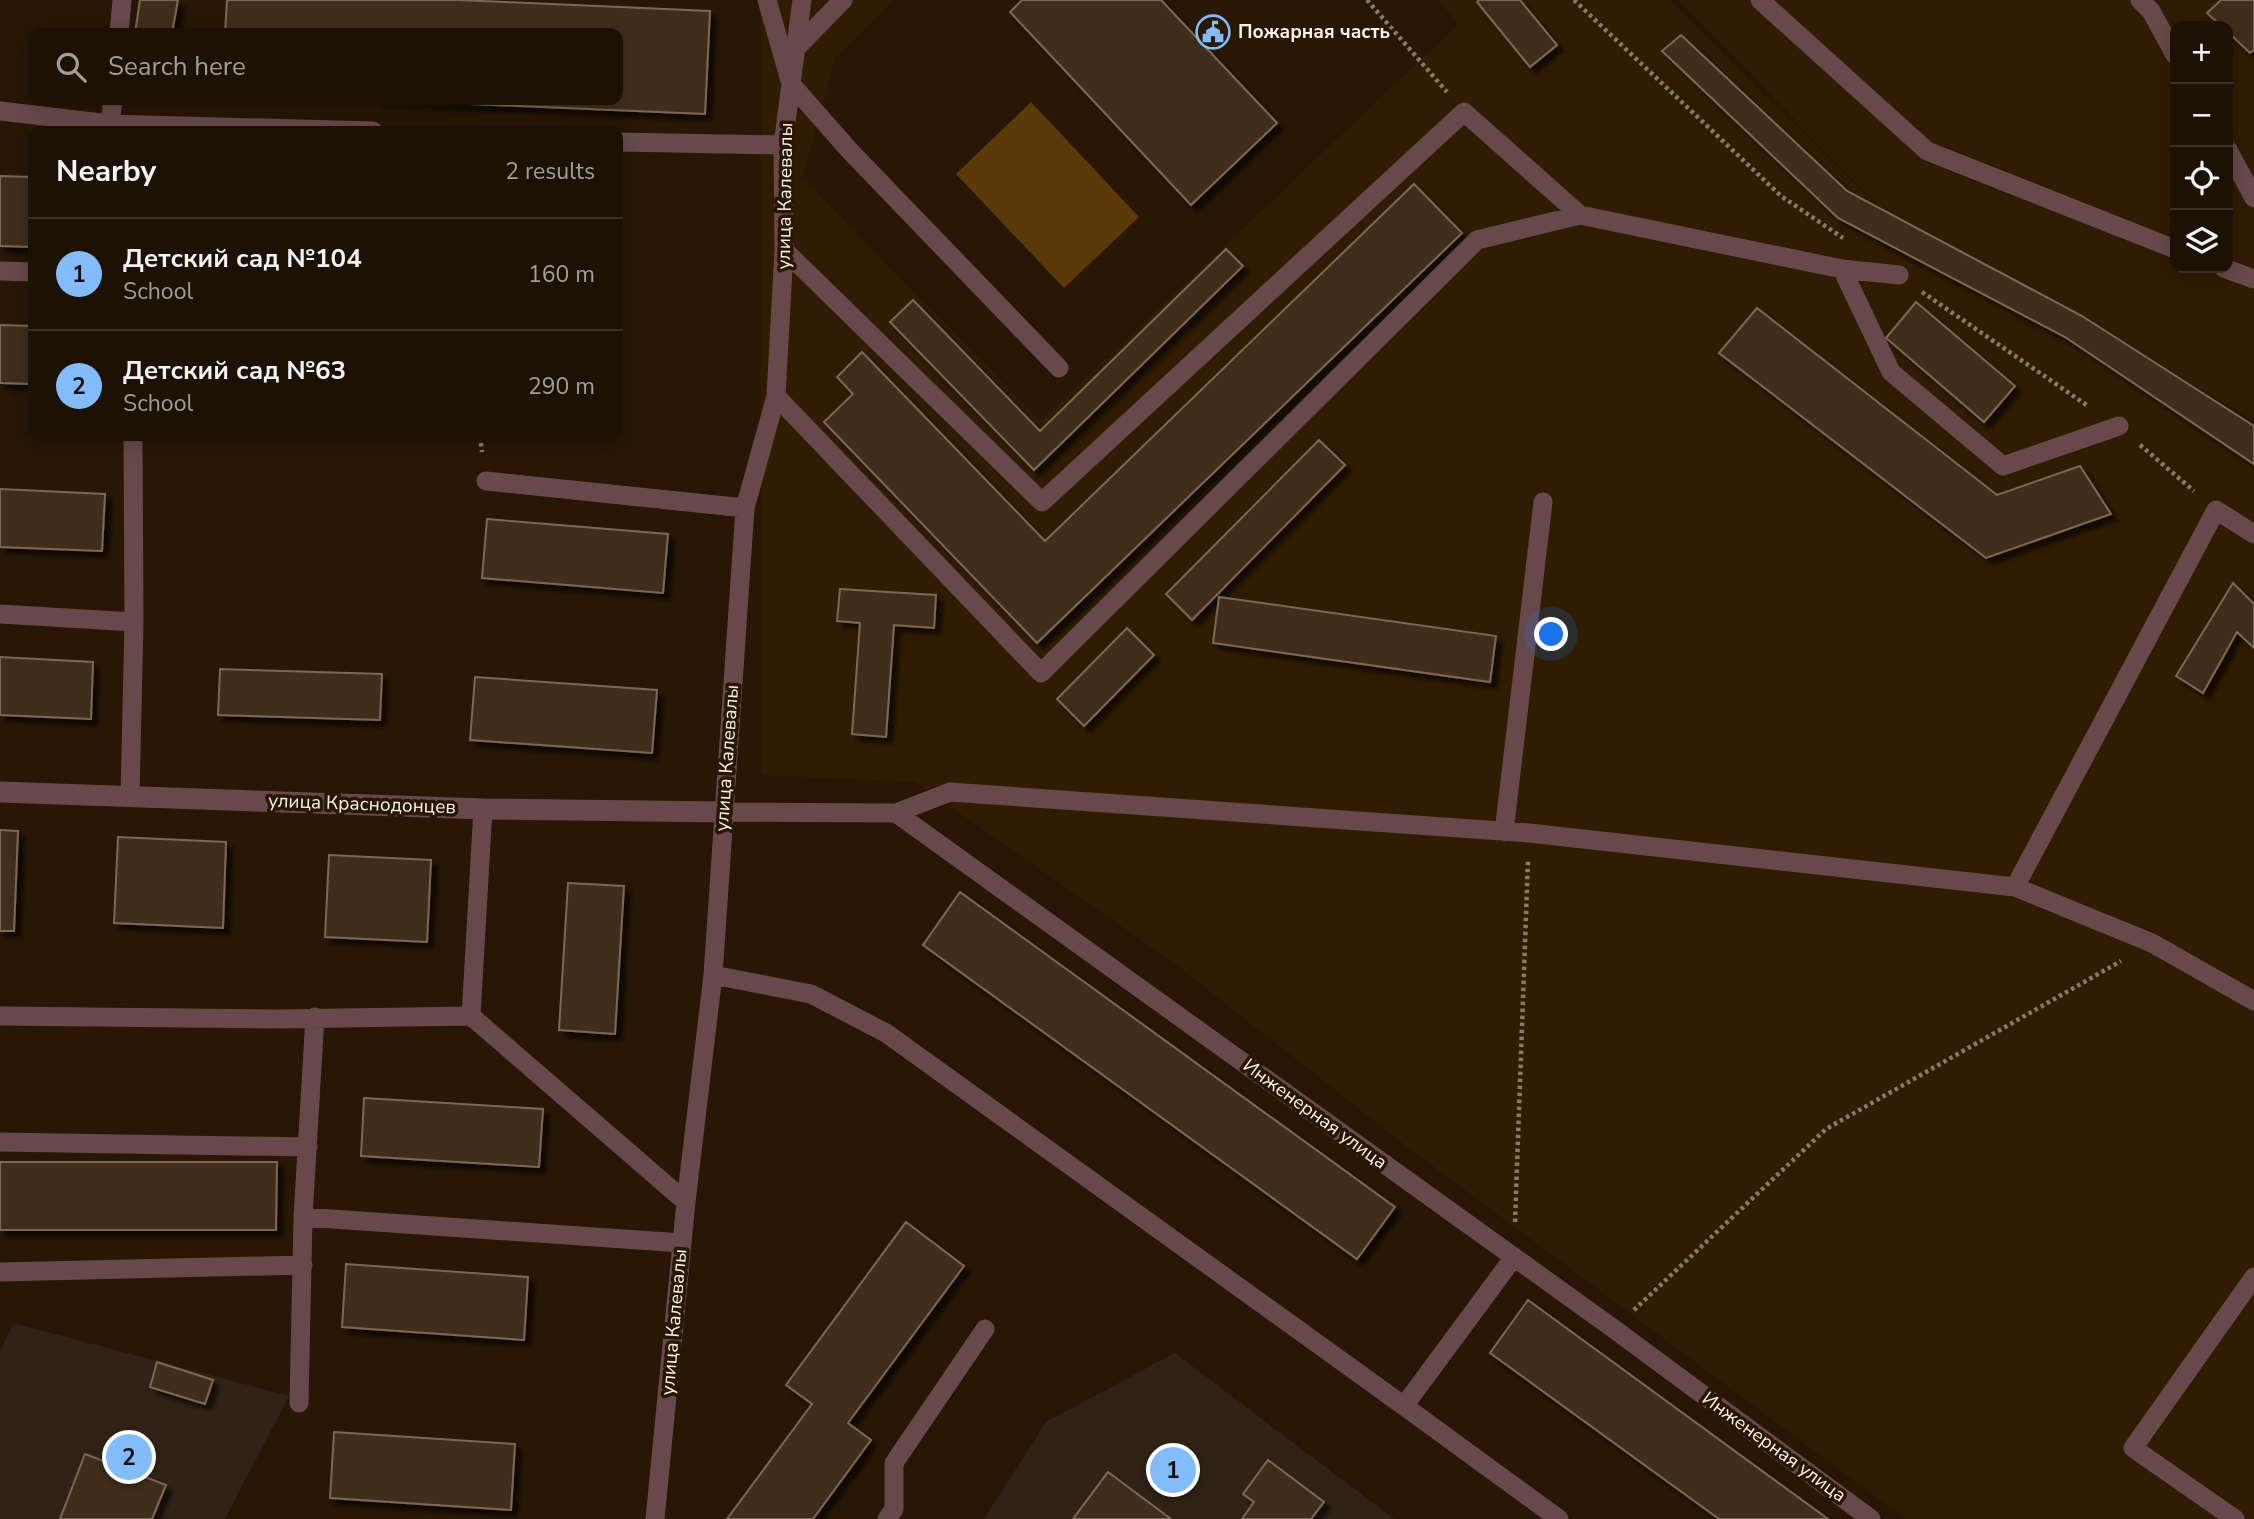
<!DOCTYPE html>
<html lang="en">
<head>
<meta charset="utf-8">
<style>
	body { margin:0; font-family:"Nunito Sans",sans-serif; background:#251a0d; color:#f1f3f6 }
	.controls { position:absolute; right:21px; top:21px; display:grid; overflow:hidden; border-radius:14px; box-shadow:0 4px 18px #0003 }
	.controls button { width:63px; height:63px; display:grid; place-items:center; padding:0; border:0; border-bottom:2px solid #3b3125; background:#1d1103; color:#f1f3f6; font:35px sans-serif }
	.you { position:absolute; left:1552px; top:635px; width:24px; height:24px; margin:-18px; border:5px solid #fff; border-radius:50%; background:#1a73e8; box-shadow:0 0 0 10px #1a73e833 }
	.badge { display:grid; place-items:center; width:46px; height:46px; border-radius:50%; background:#82bcfa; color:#111; font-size:23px; font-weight:700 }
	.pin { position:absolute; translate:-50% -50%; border:4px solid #fff; box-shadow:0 2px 7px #0006 }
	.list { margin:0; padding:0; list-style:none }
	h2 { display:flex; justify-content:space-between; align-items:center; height:91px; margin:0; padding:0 28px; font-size:30px }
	h2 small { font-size:23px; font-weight:400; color:#a09d9a }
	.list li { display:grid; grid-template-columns:46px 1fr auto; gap:21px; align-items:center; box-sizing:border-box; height:112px; padding:0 28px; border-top:2px solid #3b3125 }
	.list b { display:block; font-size:26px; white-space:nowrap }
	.list p { margin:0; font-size:23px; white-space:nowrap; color:#a09d9a }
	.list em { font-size:23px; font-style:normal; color:#a09d9a }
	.icon { flex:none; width:38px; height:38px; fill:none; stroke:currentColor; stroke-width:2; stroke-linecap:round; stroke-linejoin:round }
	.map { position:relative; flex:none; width:2254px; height:1519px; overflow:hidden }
	.search { position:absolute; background:#1d1103; box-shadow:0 4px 18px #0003; left:28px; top:28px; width:595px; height:77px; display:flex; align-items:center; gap:18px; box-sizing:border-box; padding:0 24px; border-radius:14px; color:#a09d9a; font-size:26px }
	.panel { position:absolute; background:#1d1103; box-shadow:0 4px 18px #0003; left:28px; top:126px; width:595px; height:315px; border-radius:14px }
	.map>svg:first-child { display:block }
	.built { fill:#301c02; fill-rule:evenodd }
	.education { fill:#302316 }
	.green { fill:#5b3909 }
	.building { fill:#402f1b; stroke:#7b6853; stroke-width:2; filter:url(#shadow) }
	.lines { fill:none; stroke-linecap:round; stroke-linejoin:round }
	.path { stroke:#887a6a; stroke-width:4.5; stroke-dasharray:3.5 3.5; stroke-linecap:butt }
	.service { stroke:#68494b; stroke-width:19 }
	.minor { stroke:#68494b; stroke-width:21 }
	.labels { text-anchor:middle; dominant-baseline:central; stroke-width:7; stroke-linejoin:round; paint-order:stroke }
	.poi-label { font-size:19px; font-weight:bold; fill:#fef3e6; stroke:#271704; text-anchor:start }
	.street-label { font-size:19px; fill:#fef3e6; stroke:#271704 }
</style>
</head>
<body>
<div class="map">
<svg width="2254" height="1519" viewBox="0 0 2254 1519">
	<defs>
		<filter id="shadow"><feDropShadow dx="6" dy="6" stdDeviation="2" flood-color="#0009"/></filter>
	</defs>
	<rect width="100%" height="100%" fill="#271704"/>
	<path class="built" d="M761,0H895L835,58L803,178L1040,421L1458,24L1438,0H1670L1885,214L2254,435V1519H1905L1406,1146L1175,964L915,782L761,775Z
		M1678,0H2254V420L1882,209ZM2175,26H2228V268H2175Z"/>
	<path class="education" d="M13,1323L289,1396L225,1519H0V1351Z
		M1175,1353L1394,1519H984L1046,1422Z"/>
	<path class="green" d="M1031,102L1139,217L1064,288L956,174Z"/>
	<path class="building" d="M140,0H178L172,33H135Z
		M227,0H458L710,11L705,114L374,100H618V33H225Z
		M1022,0H1161L1277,123L1191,205L1010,12Z
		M1479,0H1520L1557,45L1530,67L1477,2Z
		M2221,0H2254V50L2250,53L2228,32V26H2221L2207,13Z
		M1681,35L1847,191L2082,316L2254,426V464L2065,337L1838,218L1662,51Z
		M0,176L33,177V247L0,246Z
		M1414,184L1462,233L1037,643L824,422L853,394L837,377L862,352L1045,541Z
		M1226,249L1243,266L1034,470L890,322L913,300L1040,431Z
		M1916,302L2015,386L1984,422L1886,338Z
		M1757,308L1997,495L2080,466L2111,514L1986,558L1719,353Z
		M0,325L33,326V384L0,383Z
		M1319,440L1345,465L1192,620L1166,594Z
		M0,489L105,494L102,551L0,547Z
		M487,519L668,534L663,593L482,578Z
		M2233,583L2254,604V648L2237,632L2203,693L2176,676Z
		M840,589L936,595L934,628L894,625L886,737L852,734L860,623L837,621Z
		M1219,597L1496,636L1490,682L1213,643Z
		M1127,628L1154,655L1084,726L1057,699Z
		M0,657L93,662L91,719L0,715Z
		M220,669L382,674L380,720L218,715Z
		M475,677L657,690L652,753L470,740Z
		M0,830L18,831L14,931H0Z
		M118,837L226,842L223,928L114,923Z
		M329,855L431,860L427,942L325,937Z
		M568,883L624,886L615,1034L559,1030Z
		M960,892L1395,1207L1357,1259L923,945Z
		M364,1098L543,1109L539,1167L361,1156Z
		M0,1162H277L276,1230H0Z
		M906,1222L964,1266L848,1423L871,1440L813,1519H727L812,1404L786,1385Z
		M346,1264L528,1277L524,1340L342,1327Z
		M1528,1300L1828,1519H1719L1490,1353Z
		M157,1362L213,1380L205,1404L150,1387Z
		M334,1432L515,1444L511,1510L330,1498Z
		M85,1454L166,1485L152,1519H60Z
		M1268,1460L1324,1502L1311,1519H1242L1254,1502L1243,1494Z
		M1108,1472L1171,1519H1073Z"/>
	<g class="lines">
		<path class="path" d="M1367,0L1447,92
			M1574,0L1781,196L1843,238
			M1922,292L2088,406
			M480,436L482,452
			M2140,445L2194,491
			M1515,1222L1528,860
			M1634,1310L1826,1129L2121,961"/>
		<path class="service" d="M767,0L791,84L850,151L1059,368
			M1760,0L1927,151L2175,249
			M2140,0L2151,11L2175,55
			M119,33L122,0
			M797,47L843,0
			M113,100L110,124L114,131
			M0,111L110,124L373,131
			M618,142L783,145
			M2228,150L2254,198
			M784,250L1042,502L1464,112L1580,215
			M2224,268L2254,279
			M1842,269L1891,372L2003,466L2119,426
			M0,271L33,272
			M776,396L1041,673L1477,240L1580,215L1842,269L1899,275
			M486,481L745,508
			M0,614L134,622
			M130,796L134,622L133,436
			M724,812L896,813L1614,1329L1871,1519
			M896,813L950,792L1529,833L2015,887L2152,943L2254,1001
			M1504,832L1543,502
			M2015,887L2216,510L2254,534
			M713,975L811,994L886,1033L1404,1406
			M0,1016L278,1019L471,1016L686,1202
			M471,1016L483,809
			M0,1142L308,1147
			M303,1217L682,1243
			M1514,1257L1404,1406L1559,1519
			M0,1272L303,1265
			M299,1403L303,1217L315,1017
			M655,1519L686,1202L713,975L745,508L776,396L784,250L783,145L802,0
			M887,1519L894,1509V1463L985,1329
			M2235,1519L2133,1448L2254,1277"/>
		<path class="minor" d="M0,792L483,809L724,812"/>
	</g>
	<defs>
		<symbol id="civic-ring" viewBox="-11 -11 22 22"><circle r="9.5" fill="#271704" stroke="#82bcfa" stroke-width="1.5"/><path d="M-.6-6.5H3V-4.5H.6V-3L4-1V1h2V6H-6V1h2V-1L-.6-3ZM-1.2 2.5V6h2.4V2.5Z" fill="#82bcfa"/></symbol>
	</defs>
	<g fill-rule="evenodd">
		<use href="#civic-ring" x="1194" y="13" width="38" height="38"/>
	</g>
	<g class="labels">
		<g class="poi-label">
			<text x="1238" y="32">Пожарная часть</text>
		</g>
		<g class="street-label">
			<text transform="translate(785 196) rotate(-89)">улица Калевалы</text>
			<text transform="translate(727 758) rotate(-86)">улица Калевалы</text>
			<text transform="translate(362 804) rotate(2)">улица Краснодонцев</text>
			<text transform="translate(1315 1114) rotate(36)">Инженерная улица</text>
			<text transform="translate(674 1322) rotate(-85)">улица Калевалы</text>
			<text transform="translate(1774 1447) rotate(36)">Инженерная улица</text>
		</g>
	</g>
</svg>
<div class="controls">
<button>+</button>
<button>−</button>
<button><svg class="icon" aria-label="locate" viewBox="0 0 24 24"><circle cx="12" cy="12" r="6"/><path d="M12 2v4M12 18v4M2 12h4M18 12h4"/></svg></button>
<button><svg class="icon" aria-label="layers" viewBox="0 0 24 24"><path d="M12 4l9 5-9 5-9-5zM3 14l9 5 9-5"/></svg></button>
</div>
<div class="you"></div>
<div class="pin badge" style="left:1173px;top:1470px">1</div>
<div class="pin badge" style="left:129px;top:1457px">2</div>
<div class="search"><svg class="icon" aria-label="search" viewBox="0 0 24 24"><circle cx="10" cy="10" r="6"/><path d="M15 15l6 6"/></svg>Search here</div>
<section class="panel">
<h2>Nearby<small>2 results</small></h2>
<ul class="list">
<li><span class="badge">1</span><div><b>Детский сад №104</b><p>School</p></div><em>160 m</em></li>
<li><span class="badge">2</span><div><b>Детский сад №63</b><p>School</p></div><em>290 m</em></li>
</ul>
</section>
</div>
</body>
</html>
